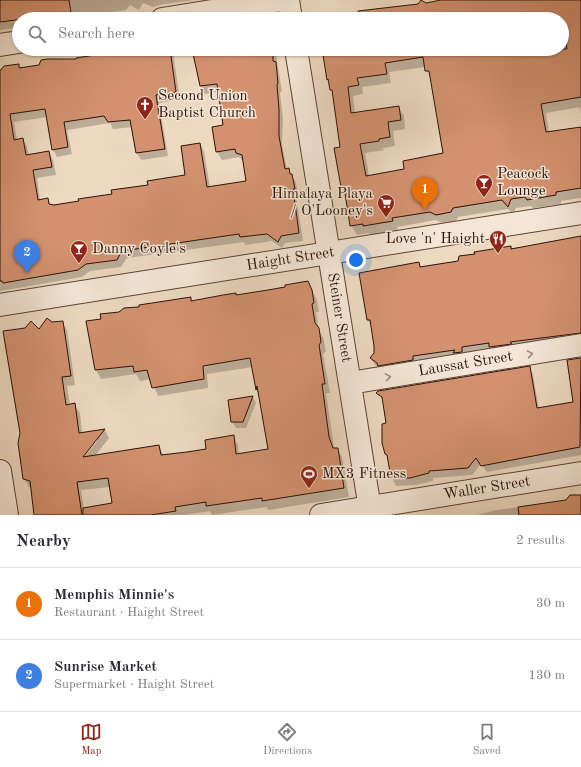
<!DOCTYPE html>
<html lang="en">
<head>
<meta charset="utf-8">
<style>
	body { margin:0; font-family:"Old Standard TT",serif; background:#f2f2f3; color:#2b2b33 }
	.you { position:absolute; left:356px; top:260px; width:14px; height:14px; margin:-10px; border:3px solid #fff; border-radius:50%; background:#1a73e8; box-shadow:0 0 0 6px #1a73e833 }
	.badge { display:grid; place-items:center; width:26px; height:26px; border-radius:50%; background:#8f2418; color:#fff; font-size:13px; font-weight:700 }
	.pin { position:absolute; translate:-50% -33px; filter:drop-shadow(0 1px 2px #0008) }
	.pin::after { content:''; position:absolute; top:21px; width:14px; height:12px; background:inherit; clip-path:polygon(0 0,100% 0,50% 100%) }
	.list { margin:0; padding:0; list-style:none }
	h2 { display:flex; justify-content:space-between; align-items:center; height:52px; margin:0; padding:0 16px; font-size:17px }
	h2 small { font-size:13px; font-weight:400; color:#7c7c81 }
	.list li { display:grid; grid-template-columns:26px 1fr auto; gap:12px; align-items:center; box-sizing:border-box; height:72px; padding:0 16px; border-top:1px solid #e1e1e2 }
	.list b { display:block; font-size:15px; white-space:nowrap }
	.list p { margin:0; font-size:13px; white-space:nowrap; color:#7c7c81 }
	.list em { font-size:13px; font-style:normal; color:#7c7c81 }
	.icon { flex:none; width:22px; height:22px; fill:none; stroke:currentColor; stroke-width:2; stroke-linecap:round; stroke-linejoin:round }
	.map { position:relative; flex:none; width:581px; height:515px; overflow:hidden }
	.search { position:absolute; background:#fff; box-shadow:0 1px 3px #0004; left:12px; right:12px; top:12px; height:44px; display:flex; align-items:center; gap:10px; box-sizing:border-box; padding:0 14px; border-radius:22px; color:#7c7c81; font-size:15px }
	.sheet { height:196px; background:#fff }
	nav { display:flex; justify-content:space-around; align-items:center; box-sizing:border-box; height:56px; border-top:1px solid #e1e1e2; background:#fff; font-size:11px; color:#7c7c81 }
	nav a { display:grid; justify-items:center; gap:2px }
	nav .on { color:#8f2418 }
	.map>svg:first-child { display:block }
	.shadow { fill:#0003; fill-rule:evenodd }
	.building { fill:#d39170; stroke:#2b1206; fill-rule:evenodd }
	.lines { fill:none; stroke-linecap:round; stroke-linejoin:round }
	.minor-casing { stroke:#5b4434; stroke-width:24 }
	.minor { stroke:#f3e6d6; stroke-width:22 }
	.oneway { stroke:#998778 }
	.labels { text-anchor:middle; dominant-baseline:central; stroke-width:3; stroke-linejoin:round; paint-order:stroke }
	.poi-label { font-size:15px; fill:#2b1206; stroke:#f3e6d6; text-anchor:start }
	.street-label { font-size:15px; fill:#2b1206; stroke:#f3e6d6 }
</style>
</head>
<body>
<div class="map">
<svg width="581" height="515" viewBox="0 0 581 515">
	<rect width="100%" height="100%" fill="#ecd9c0"/>
	<filter id="stains"><feTurbulence type="fractalNoise" baseFrequency=".005" numOctaves="4"/><feColorMatrix values="0 0 0 0 .2 0 0 0 0 .09 0 0 0 0 .02 0 0 0 .5 -.17"/></filter>
	<radialGradient id="worn" r=".72"><stop offset=".6" stop-color="#630" stop-opacity="0"/><stop offset="1" stop-color="#630" stop-opacity=".3"/></radialGradient>
	<path class="shadow" d="M0,0H10L15,28L0,30Z
		M32,0H194L164,4L153,7L143,3L139,10L130,5L126,10L94,14L93,17L79,19H36Z
		M443,0H581V114L580,107L546,113L549,132L581,128V198L561,201V204L533,208L531,206L516,208L513,215L508,209L458,217L456,221L442,223L436,220L397,227L398,230L370,235L369,233L357,235L351,226L346,194L342,187L341,148L333,94L328,79L323,49H562V19H331L378,9L426,4ZM426,67L432,81L444,154L405,170L369,176L365,153L384,150L383,148L395,146L393,131L405,129L404,116L398,107L355,113L353,96L363,94L362,87L391,83L389,72Z
		M146,49H170L173,53L180,99L159,103L168,156L141,160L137,153L133,127L113,129L110,123L67,130L72,154L57,157L53,149L47,117L14,122L17,140L23,139L27,147L29,155L49,152L53,160L56,175L37,178L40,200L48,199L51,205L80,202L186,176L200,144L204,151L210,188L247,182L244,162L239,157L222,160L217,152L213,128L224,126L219,91L205,94L201,86L193,49H275L282,91L280,93L283,118L282,144L287,170L296,182L298,196H296L303,241L285,243L282,248L272,241L245,245L244,242L127,258L121,267L90,271L82,277L0,291V69L18,66L20,69Z
		M581,237V340L380,369L375,365L371,358L375,353L372,327L368,320L419,263L421,267L458,262L476,255V252L549,244Z
		M308,282L317,300L319,312H316L319,330L323,337L326,351L323,354L330,393H326L334,447L335,449H337L342,457L349,497L268,510L267,507L212,515L210,511L184,515H34L35,514L32,488L29,487L24,478L39,331L52,323L62,322L67,330L75,385L67,386L70,405L74,404L80,413L82,433L105,430L109,438L95,456L159,446L164,456L208,449L233,437L238,445L239,455L269,450L260,396L256,390L253,367L207,374L208,388L158,396L151,379L140,381L136,374L101,379L96,370L87,322L102,320L119,313L140,308L190,298L192,302L268,291ZM95,440H98L80,462L79,461ZM110,487L113,504L84,509L81,490Z
		M581,358V455L487,472L481,464L472,475L433,478V481L415,485L396,486L392,478L388,458L386,453L387,424L384,402L378,394L529,367L533,375L539,409L574,403L568,361Z
		M253,397L256,403L246,428H236L232,422L229,400Z
		M581,495V515H477L496,510L566,501L570,496Z"/>
	<path class="building" d="M0,0H69L71,13L0,22Z
		M421,0L426,3L441,0H581V97L541,104L546,132L581,127V188L556,192V195L527,200L525,197L511,199L508,207L502,200L453,208L451,212L436,215L430,212L392,218L393,221L363,226V224L350,226L344,187H341L334,148L340,147L332,90H330L328,79L327,80L322,49H567L562,19H358V11L418,4ZM423,57L425,71H429L443,153L403,161L404,169L366,176L360,144L379,141V139L390,137L388,122L401,120L399,106L351,113L348,87L359,85L357,78L387,74L385,63Z
		M139,49H170L176,92L156,95L165,149L136,153L130,120L108,122L104,116L64,122L68,147L52,150L45,109L10,114L14,140L23,138L26,155L49,151L52,167L33,170L38,200L48,198L49,204L54,205L79,201L78,199L112,194L111,190L148,185L147,181L185,175L181,146L200,143L207,187L246,181L242,155L236,153L235,149L216,152L212,127L223,125L217,84L200,86L192,49H273V61L276,62L278,83L277,85L279,109V136L285,169L289,168L290,174H292L295,189H293L299,233L281,236L278,242L267,234L240,237L239,234L122,251L117,260L86,264L78,270L3,283L2,281H0V71L4,66L19,64V68L39,65L41,60L48,59H76V58L95,55L96,52L111,50L115,53Z
		M581,236V333L510,342L512,344L489,347V343L462,347V352L453,353L455,350L413,356V360L378,366L377,363L370,358L374,353V346L370,320H367L359,273L419,262L420,267L458,261L459,256L475,254L474,252L511,246V249Z
		M308,281L312,290L314,303L312,304L315,323L319,328L321,342L319,345L325,384H322L329,437L333,448H338L344,488L262,501V498L206,506V502L175,507L176,511L151,515H83V508L112,503L108,478L77,482L82,515H34L30,481L23,479L18,443L20,433L3,331L25,328L31,321L39,329L47,318L52,322L63,321L71,376L62,377L66,405L75,403L79,433L105,429L83,457L159,445L161,455L187,452L206,449L205,440L234,435L236,454L268,449L257,386L256,390L250,358L203,366L204,379L152,388L147,370L134,372L133,366L95,370L86,321L101,319L100,314L119,312L124,308L139,307V305L191,297V301L223,295L236,293V295L268,290L285,287V285Z
		M581,358L580,447L481,466L476,458L468,468L429,471V473L410,478H391L387,455L385,454L382,443V424L386,423L382,397L376,393L378,391L530,366L537,408L573,402L567,360Z
		M253,396L243,422H231L228,400Z
		M570,495H581V515H519L518,507L566,500Z"/>
	<g class="lines">
		<defs>
			<g id="minor">
				<path d="M288,0L291,19"/>
				<path d="M162,19L281,0"/>
				<path d="M0,45L19,42"/>
				<path id="s1" d="M296,49L371,515"/>
				<path id="s2" d="M0,305L581,213"/>
				<path id="s3" d="M350,383L581,345"/>
				<path d="M0,471L7,515"/>
				<path id="s4" d="M321,515L581,473"/>
			</g>
		</defs>
		<use href="#minor" class="minor-casing"/>
		<use href="#minor" class="minor"/>
	</g>
	<defs><path id="oneway-chevron" d="M-2-3.5L2.5 0L-2 3.5" fill="none" stroke-width="1.6" stroke-linecap="round" stroke-linejoin="round"/></defs>
	<g class="oneway">
		<use href="#oneway-chevron" transform="translate(530 354) rotate(-9)"/>
		<use href="#oneway-chevron" transform="translate(388 377) rotate(-9)"/>
	</g>
	<defs>
		<symbol id="church-pin" viewBox="-11 -11 22 30"><path d="M0 17L-7.5 6A9.5 9.5 0 1 1 7.5 6Z" fill="#8f2418" stroke="#f3e6d6"/><path d="M-1.2-6h2.4v3.5h3.3v2.4h-3.3V6h-2.4V-.1h-3.3v-2.4h3.3Z" fill="#fff"/></symbol>
		<symbol id="bar-pin" viewBox="-11 -11 22 30"><path d="M0 17L-7.5 6A9.5 9.5 0 1 1 7.5 6Z" fill="#8f2418" stroke="#f3e6d6"/><path d="M-6-5H6L.8 .8V4.5H3.5V6h-7V4.5H-.8V.8Z" fill="#fff"/></symbol>
		<symbol id="supermarket-pin" viewBox="-11 -11 22 30"><path d="M0 17L-7.5 6A9.5 9.5 0 1 1 7.5 6Z" fill="#8f2418" stroke="#f3e6d6"/><path d="M-6-5.5h2.5l.6 2H6L4.5 2H-2.5L-4.4-4H-6ZM-1.5 3.2a1.3 1.3 0 1 0 .1 0ZM3 3.2a1.3 1.3 0 1 0 .1 0Z" fill="#fff"/></symbol>
		<symbol id="restaurant-pin" viewBox="-11 -11 22 30"><path d="M0 17L-7.5 6A9.5 9.5 0 1 1 7.5 6Z" fill="#8f2418" stroke="#f3e6d6"/><path d="M-5-6h1v4h1v-4h1v4h1v-4h1v5L-1.5 .5V6h-2V.5L-5-1ZM5-6V6H3V1.5H1.5Q1.5-4 5-6Z" fill="#fff"/></symbol>
		<symbol id="stadium-pin" viewBox="-11 -11 22 30"><path d="M0 17L-7.5 6A9.5 9.5 0 1 1 7.5 6Z" fill="#8f2418" stroke="#f3e6d6"/><path d="M0-5a6.5 5 0 1 0 0 10a6.5 5 0 1 0 0-10ZM-3.5-1.8h7v3.6h-7Z" fill="#fff"/></symbol>
	</defs>
	<g fill-rule="evenodd">
		<use href="#church-pin" x="135" y="95" width="20" height="27"/>
		<use href="#bar-pin" x="474" y="173" width="20" height="27"/>
		<use href="#supermarket-pin" x="376" y="193" width="20" height="27"/>
		<use href="#restaurant-pin" x="488" y="229" width="20" height="27"/>
		<use href="#bar-pin" x="69" y="239" width="20" height="27"/>
		<use href="#stadium-pin" x="299" y="464" width="20" height="27"/>
	</g>
	<g class="labels">
		<g class="poi-label">
			<text x="158" y="96">Second Union<tspan x="158" dy="17">Baptist Church</tspan></text>
			<text x="497" y="174">Peacock<tspan x="497" dy="17">Lounge</tspan></text>
			<text x="373" y="194" text-anchor="end">Himalaya Playa<tspan x="373" dy="17">/ O'Looney's</tspan></text>
			<text x="485" y="239" text-anchor="end">Love 'n' Haight</text>
			<text x="92" y="249">Danny Coyle's</text>
			<text x="322" y="474">MX3 Fitness</text>
		</g>
		<g class="street-label">
			<text stroke="none"><textPath href="#s2" startOffset="294">Haight Street</textPath></text>
			<text stroke="none"><textPath href="#s1" startOffset="272">Steiner Street</textPath></text>
			<text stroke="none"><textPath href="#s3" startOffset="117">Laussat Street</textPath></text>
			<text stroke="none"><textPath href="#s4" startOffset="168">Waller Street</textPath></text>
		</g>
	</g>
	<rect width="100%" height="100%" filter="url(#stains)"/>
	<rect width="100%" height="100%" fill="url(#worn)"/>
</svg>
<div class="you"></div>
<div class="pin badge" style="left:425px;top:210px;background:#e8710a">1</div>
<div class="pin badge" style="left:27px;top:273px;background:#3f7fe0">2</div>
<div class="search"><svg class="icon" aria-label="search" viewBox="0 0 24 24"><circle cx="10" cy="10" r="6"/><path d="M15 15l6 6"/></svg>Search here</div>
</div>
<section class="sheet">
<h2>Nearby<small>2 results</small></h2>
<ul class="list">
<li><span class="badge" style="background:#e8710a">1</span><div><b>Memphis Minnie's</b><p>Restaurant · Haight Street</p></div><em>30 m</em></li>
<li><span class="badge" style="background:#3f7fe0">2</span><div><b>Sunrise Market</b><p>Supermarket · Haight Street</p></div><em>130 m</em></li>
</ul>
</section>
<nav>
<a class="on"><svg class="icon" aria-label="map" viewBox="0 0 24 24"><path d="M3 6l6-2 6 2 6-2v14l-6 2-6-2-6 2zM9 4v14M15 6v14"/></svg>Map</a>
<a><svg class="icon" aria-label="directions" viewBox="0 0 24 24"><path d="M12 3l9 9-9 9-9-9zM9 14v-3h6M13 9l2 2-2 2"/></svg>Directions</a>
<a><svg class="icon" aria-label="saved" viewBox="0 0 24 24"><path d="M7 4h10v16l-5-4-5 4z"/></svg>Saved</a>
</nav>
</body>
</html>
